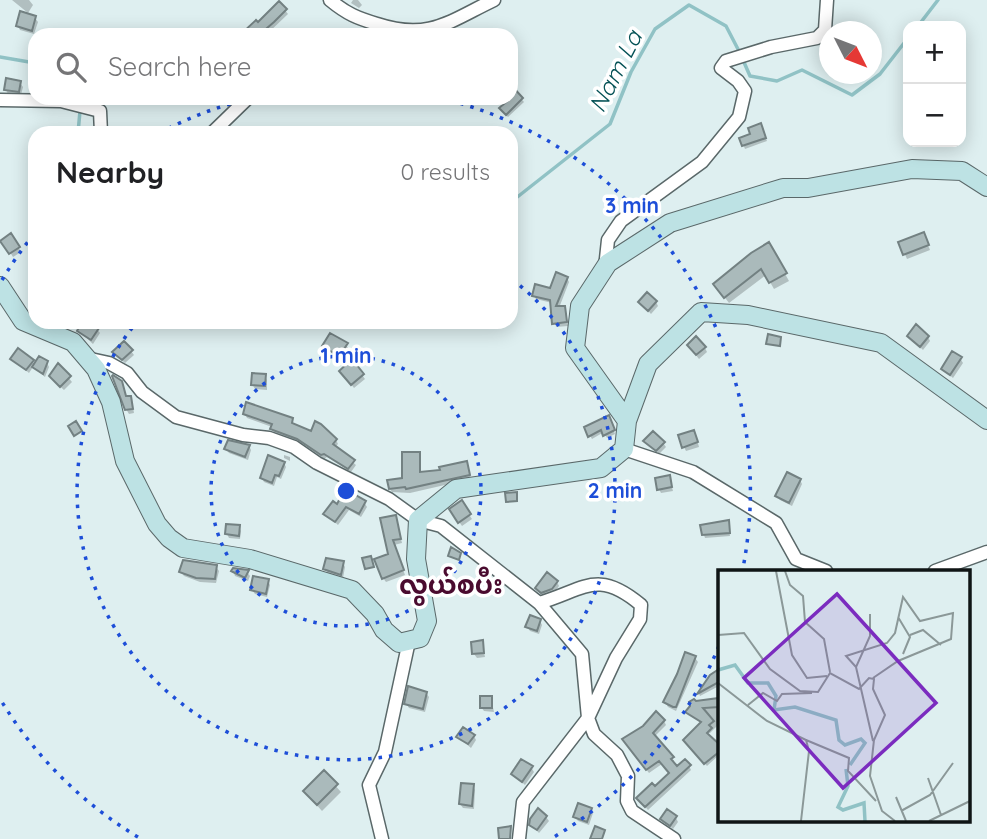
<!DOCTYPE html>
<html lang="en">
<head>
<meta charset="utf-8">
<style>
	body { margin:0; font-family:Quicksand,"Noto Sans Myanmar",sans-serif; background:#f6f6f6; color:#202124 }
	.controls { position:absolute; right:21px; top:21px; display:grid; overflow:hidden; border-radius:14px; box-shadow:0 4px 18px #0003 }
	.controls button { width:63px; height:63px; display:grid; place-items:center; padding:0; border:0; border-bottom:2px solid #e0e0e0; background:#fff; color:#202124; font:35px sans-serif }
	.compass { position:absolute; left:819px; top:21px; width:63px; height:63px; border-radius:50%; background:#fff; box-shadow:0 4px 18px #0003; rotate:132deg }
	.list { margin:0; padding:0; list-style:none }
	h2 { display:flex; justify-content:space-between; align-items:center; height:91px; margin:0; padding:0 28px; font-size:30px }
	h2 small { font-size:23px; font-weight:400; color:#757577 }
	.icon { flex:none; width:38px; height:38px; fill:none; stroke:currentColor; stroke-width:2; stroke-linecap:round; stroke-linejoin:round }
	.map { position:relative; flex:none; width:987px; height:839px; overflow:hidden }
	.search { position:absolute; background:#fff; box-shadow:0 4px 18px #0003; left:28px; top:28px; width:490px; height:77px; display:flex; align-items:center; gap:18px; box-sizing:border-box; padding:0 24px; border-radius:21px; color:#757577; font-size:26px }
	.panel { position:absolute; background:#fff; box-shadow:0 4px 18px #0003; left:28px; top:126px; width:490px; height:203px; border-radius:21px }
	.map>svg:first-child { display:block }
	.shadow { fill:#0003 }
	.lines { fill:none; stroke-linecap:round; stroke-linejoin:round }
	.stream { stroke:#90c2c5; stroke-width:3.5 }
	.building { fill:#aababb; stroke:#738182; stroke-width:2 }
	.street-casing { stroke:#5a6869; stroke-width:15 }
	.secondary-casing { stroke:#5a6869; stroke-width:20 }
	.street { stroke:#fff; stroke-width:12 }
	.secondary { stroke:#bde2e4; stroke-width:18 }
	.ring { fill:none; stroke:#1d4ed8; stroke-width:3.5; stroke-dasharray:3.5 7 }
	.labels { text-anchor:middle; dominant-baseline:central; stroke-width:7; stroke-linejoin:round; paint-order:stroke }
	.water-label { font-size:24px; font-style:italic; fill:#055256; stroke:#fff }
	.quarter-label { font-size:26px; font-weight:bold; fill:#4a0b2f; stroke:#fff }
	.inset-river { fill:none; stroke:#90c2c5; stroke-width:3.5 }
	.inset-road { fill:none; stroke:#8b9898; stroke-width:2 }
	.view { fill:#7b2cbf; fill-opacity:0.15; stroke:#7b2cbf; stroke-width:3.5 }
	.inset-edge { fill:none; stroke:#0f1515; stroke-width:3.5 }
	.centre { fill:#1d4ed8; stroke:#fff; stroke-width:3.5 }
	.ring-label { font-size:21px; text-anchor:middle; font-weight:bold; fill:#1d4ed8; stroke:#fff; stroke-width:7; stroke-linejoin:round; paint-order:stroke }
</style>
</head>
<body>
<div class="map">
<svg width="987" height="839" viewBox="0 0 987 839">
	<rect width="100%" height="100%" fill="#deeff0"/>
	<path class="shadow" d="M12,0H29L33,5L28,13Z
		M353,0H358L362,5L359,8L351,3Z
		M279,3L288,14L266,35H249Z
		M35,18L38,22L34,34L20,30L18,26Z
		M20,83L23,87L21,95L8,94L6,90Z
		M511,88L524,102L508,117L503,112L507,103L502,98H511Z
		M762,129L767,141L745,149L741,139Z
		M11,236L21,252L13,257L3,241Z
		M925,238L930,250L907,259L900,243Z
		M769,245L789,281L774,289L766,275L729,303L720,291Z
		M567,278L569,282L559,308L564,307L566,311L568,326L556,327L552,303L536,299L534,296L551,290Z
		M640,302H656L658,306L651,314Z
		M84,322L97,329L100,333L93,344L79,331Z
		M909,336L928,337L930,341L923,350Z
		M346,345L349,349L346,354L365,379L354,388L344,375L350,364L327,350L324,346Z
		M705,348L707,352L699,359L691,349Z
		M131,351L134,355L125,363L114,353Z
		M960,358L963,363L953,378L943,369Z
		M12,359L32,361L35,365L47,363L49,367L45,377L33,367L29,373Z
		M58,365L72,382L64,390L54,381Z
		M265,376L267,380V390L255,389L252,384Z
		M121,383L126,398H130L132,402L134,413L129,414L126,409Z
		M245,414L292,420L294,426L336,440L338,444L335,447L356,465L351,472L327,457L324,459L301,442L274,433L272,427L247,418Z
		M610,421L615,434L607,438L604,432L592,439L586,428Z
		M696,436L699,447L686,451L684,447Z
		M646,441L663,443L666,447L659,454Z
		M249,446L251,450L248,460L229,453L226,449Z
		M419,454L421,458V474L468,467L471,479L410,493L392,492L389,488L404,480Z
		M284,455L290,457V461L284,458Z
		M284,463L286,467L281,479L277,477L274,486L264,482L262,478Z
		M669,477L673,491L661,493L659,489Z
		M800,480L802,484L792,506L780,500L777,496Z
		M364,502L367,507L361,517L349,510L338,525L326,514L337,506Z
		M461,503L472,519L462,526L451,510Z
		M395,517L402,543L394,545L405,575L386,582L383,578L390,555Z
		M728,522L730,536L705,538L704,535Z
		M239,527L241,531L240,539L229,538L227,534Z
		M343,563L345,567L343,578L328,573L325,569Z
		M216,567L219,571L216,583L200,582L184,576L181,572Z
		M233,571L247,572L250,576L248,581L235,576Z
		M268,581L270,585L267,597L255,594L252,590Z
		M557,582L559,586L554,593L545,597L537,589Z
		M540,621L542,625L539,634L530,631L527,626Z
		M482,642L485,657L477,658L474,654Z
		M695,658L698,662L676,711L668,707L665,702Z
		M719,671V686L700,696L699,694L712,676Z
		M426,693L429,697L425,712L409,708L406,703Z
		M491,698L494,712L484,711L481,707Z
		M719,700V724L710,733H705L719,747V755L707,766L687,743L702,723L687,712L694,703Z
		M664,721L666,725L654,737L672,758L674,761L673,763L677,769L689,766L691,770L648,810L641,802L671,774L662,764L649,773L626,744Z
		M474,736L476,740L471,748L458,737Z
		M531,767L534,772L525,785L513,774Z
		M324,773L341,792L322,811L305,792Z
		M473,786L475,790L474,809L463,808L460,804Z
		M590,809L593,813L589,825L578,821L575,817Z
		M546,817L549,821L539,833L531,824Z
		M676,818L678,822L673,829L662,819Z"/>
	<g class="lines">
		<path class="stream" d="M918,26L938,0
			M0,57L35,63
			M743,60L750,76L777,81L802,70L852,95L880,74L908,38
			M78,133L80,111
			M511,202L610,124L631,72L655,29L689,5L726,26L740,53"/>
	</g>
	<path class="building" d="M279,1L287,9L274,22L259,35H240L256,20L258,22Z
		M20,11L36,16L32,31L16,26Z
		M6,78L21,81L19,92L4,90Z
		M511,85L523,98L506,115L499,108L511,98Z
		M761,123L766,138L742,146L739,138L750,134L748,128Z
		M924,232L929,245L903,255L898,242Z
		M11,233L20,247L9,254L0,241Z
		M769,242L787,273L769,283L761,269L724,298L713,284L751,253Z
		M556,272L568,277L556,306H565L567,322L552,324L550,300L532,296L535,284L550,288Z
		M647,292L657,301L648,311L638,302Z
		M82,322H89L99,328L91,340L77,331Z
		M916,324L929,336L920,347L907,336Z
		M330,333L348,343L344,349L364,374L351,385L339,371L349,362L322,346Z
		M768,334L781,337L780,346L766,344Z
		M696,336L706,347L696,355L687,345Z
		M124,341L133,350L122,360L112,352Z
		M18,348L34,360L26,370L10,359Z
		M952,351L962,357L950,375L941,369Z
		M39,356L48,361L43,374L32,367Z
		M58,363L71,376L60,387L49,376Z
		M252,373L266,374L265,386L251,385Z
		M113,375L122,381L126,396H131L133,409L125,410L112,376Z
		M246,402L293,418L292,423L311,431L315,421L321,424L337,439L333,444L355,460L348,469L324,454L321,455L297,439L270,429L272,424L243,414Z
		M609,415L615,430L603,436L601,430L588,437L584,427Z
		M76,421L82,431L74,436L68,426Z
		M694,430L698,442L682,448L678,435Z
		M653,431L665,442L656,451L643,441Z
		M228,440L250,445L245,457L224,449Z
		M402,452H420V472L440,470L439,467L467,461L470,475L406,489L405,487L389,489L387,480L402,478Z
		M268,455L285,462L279,476L275,475L272,483L260,478Z
		M787,472L801,479L789,503L775,496Z
		M670,475L672,487L657,490L655,478Z
		M345,489L366,501L359,514L346,507L335,522L323,514L333,501L337,504Z
		M517,492V501L506,502L505,493Z
		M462,500L471,514L458,523L449,509Z
		M396,515L401,539L393,540L404,570L382,579L374,559L388,554L380,518Z
		M729,520L730,533L702,535L700,525Z
		M226,524L240,525L239,536L225,534Z
		M451,547L461,553L459,560L448,556Z
		M371,556L374,567L365,569L362,558Z
		M326,558L344,561L341,575L323,569Z
		M183,560L217,565L215,579L196,578L179,572Z
		M233,568L249,570L245,578L231,571Z
		M547,572L558,581L552,589L541,593L535,588Z
		M253,576L269,579L266,594L250,590Z
		M530,615L541,619L537,631L525,627Z
		M483,640L484,653L472,654L471,642Z
		M685,652L696,656L676,707H673L663,702L677,674Z
		M719,669V682L697,694L710,675Z
		M408,686L427,692L423,709L404,704Z
		M480,696H492V708H480Z
		M719,698V707L703,708L714,721L709,725L712,728L707,733L719,744V752L704,764L683,740L701,722L685,712L690,706L689,702L694,699L696,701Z
		M656,711L665,720L653,733L674,757L671,759L677,766L685,759L691,765L645,807L636,798L652,783L655,786L669,773L659,761L646,770L622,739L643,726Z
		M463,727L475,735L468,744L456,737Z
		M521,759L533,766L522,782L511,774Z
		M324,770L338,784L317,805L303,791Z
		M461,783L474,784L472,806L459,804Z
		M578,803L592,808L587,822L573,817Z
		M538,808L547,816L537,830L529,825L530,819Z
		M667,809L677,816L670,826L660,819Z
		M511,826L510,839H499L498,828Z
		M595,826L605,830L602,839H590Z"/>
	<g class="lines">
		<defs>
			<path id="street" d="M330,0C347,14 357,18 377,24C429,41 450,21 494,0
				M0,100L61,101L100,111L101,133
				M212,133L248,98
				M605,268L608,240L621,221L702,162L739,117L745,91L738,81L721,68L726,61L771,47L817,38L825,30L827,0
				M86,358L109,363L127,373L142,392L176,417L243,435L269,438L294,447L317,463L389,499L418,520L441,526L539,603L582,654L588,718L594,734L617,755L628,776L627,801L632,811L674,839
				M624,449L693,472L776,523L796,559L826,571
				M935,571L987,552
				M382,839L369,785L385,752L409,641
				M519,839L523,802L588,718L616,658L640,619L641,605C597,568 584,590 539,603"/>
			<path id="secondary" d="M0,286L23,321L73,342L96,369L111,402L125,461L157,524L169,538L183,548L250,559L352,590L375,614L384,630L399,643L420,638L427,621L416,559L418,520L456,489L601,468L624,449L627,421L575,348L580,306L608,263L670,223L783,188H808L912,169L962,171L987,187
				M627,421L648,364L701,312L748,315L881,343L987,420"/>
		</defs>
		<use href="#street" class="street-casing"/>
		<use href="#secondary" class="secondary-casing"/>
		<use href="#street" class="street"/>
		<use href="#secondary" class="secondary"/>
	</g>
	<g class="ring">
		<circle cx="346" cy="491" r="135"/>
		<path d="M512 279A269 269 0 1 1 135 324"/>
		<path d="M719 646A404 404 0 0 1 554 837M138 837A404 404 0 0 1 2 702M2 280A404 404 0 0 1 34 234M159 133A404 404 0 0 1 252 98M440 98A404 404 0 0 1 743 568"/>
	</g>
	<g class="labels">
		<g class="water-label">
			<text transform="translate(615 71) rotate(-63)">Nam La</text>
		</g>
		<g class="quarter-label">
			<text x="451" y="584">လွယ်စပီး</text>
		</g>
	</g>
	<g transform="translate(718 570)">
		<rect width="252" height="252" fill="#deeff0"/>
		<path class="inset-river" d="M0,100L17,95L30,113H50L58,126L56,140L77,137L118,150L121,170L127,175L143,169L147,173L132,195M128,199L130,216L120,237L125,240L146,233L147,251"/>
		<path class="inset-road" d="M58,1L74,85L89,108L109,106M67,1L72,15L85,26L87,52L106,69L112,102M152,44V66L138,97L155,171M180,47L192,67L185,84M0,65L26,63L52,99L82,121L100,122L112,103L141,119L151,108L156,109L155,119L167,145L156,170L152,206L164,241L177,251M192,65L205,60L223,75M138,97L128,86L169,73L177,63L185,27L202,51L235,43L233,69L180,91L155,108M0,113L49,151L88,170L91,181L83,251M30,135L45,123L59,131L64,124L94,123M88,170L131,188L130,201L158,231M210,208L223,245M178,227L188,251M183,241L212,225L235,193M211,251L252,231"/>
		<path class="view" d="M119,24L218,133L125,218L26,108Z"/>
		<rect width="252" height="252" class="inset-edge"/>
	</g>
	<circle cx="346" cy="491" r="10" class="centre"/>
	<g class="ring-label">
		<text x="632" y="213">3 min</text>
		<text x="346" y="363">1 min</text>
		<text x="615" y="498">2 min</text>
	</g>
</svg>
<div class="controls">
<button>+</button>
<button>−</button>
</div>
<svg class="compass" viewBox="-18 -18 36 36"><path d="M0-13l5 13h-10z" fill="#e53935"/><path d="M0 13l5-13h-10z" fill="#757577"/></svg>
<div class="search"><svg class="icon" aria-label="search" viewBox="0 0 24 24"><circle cx="10" cy="10" r="6"/><path d="M15 15l6 6"/></svg>Search here</div>
<section class="panel">
<h2>Nearby<small>0 results</small></h2>
<ul class="list">
</ul>
</section>
</div>
</body>
</html>
